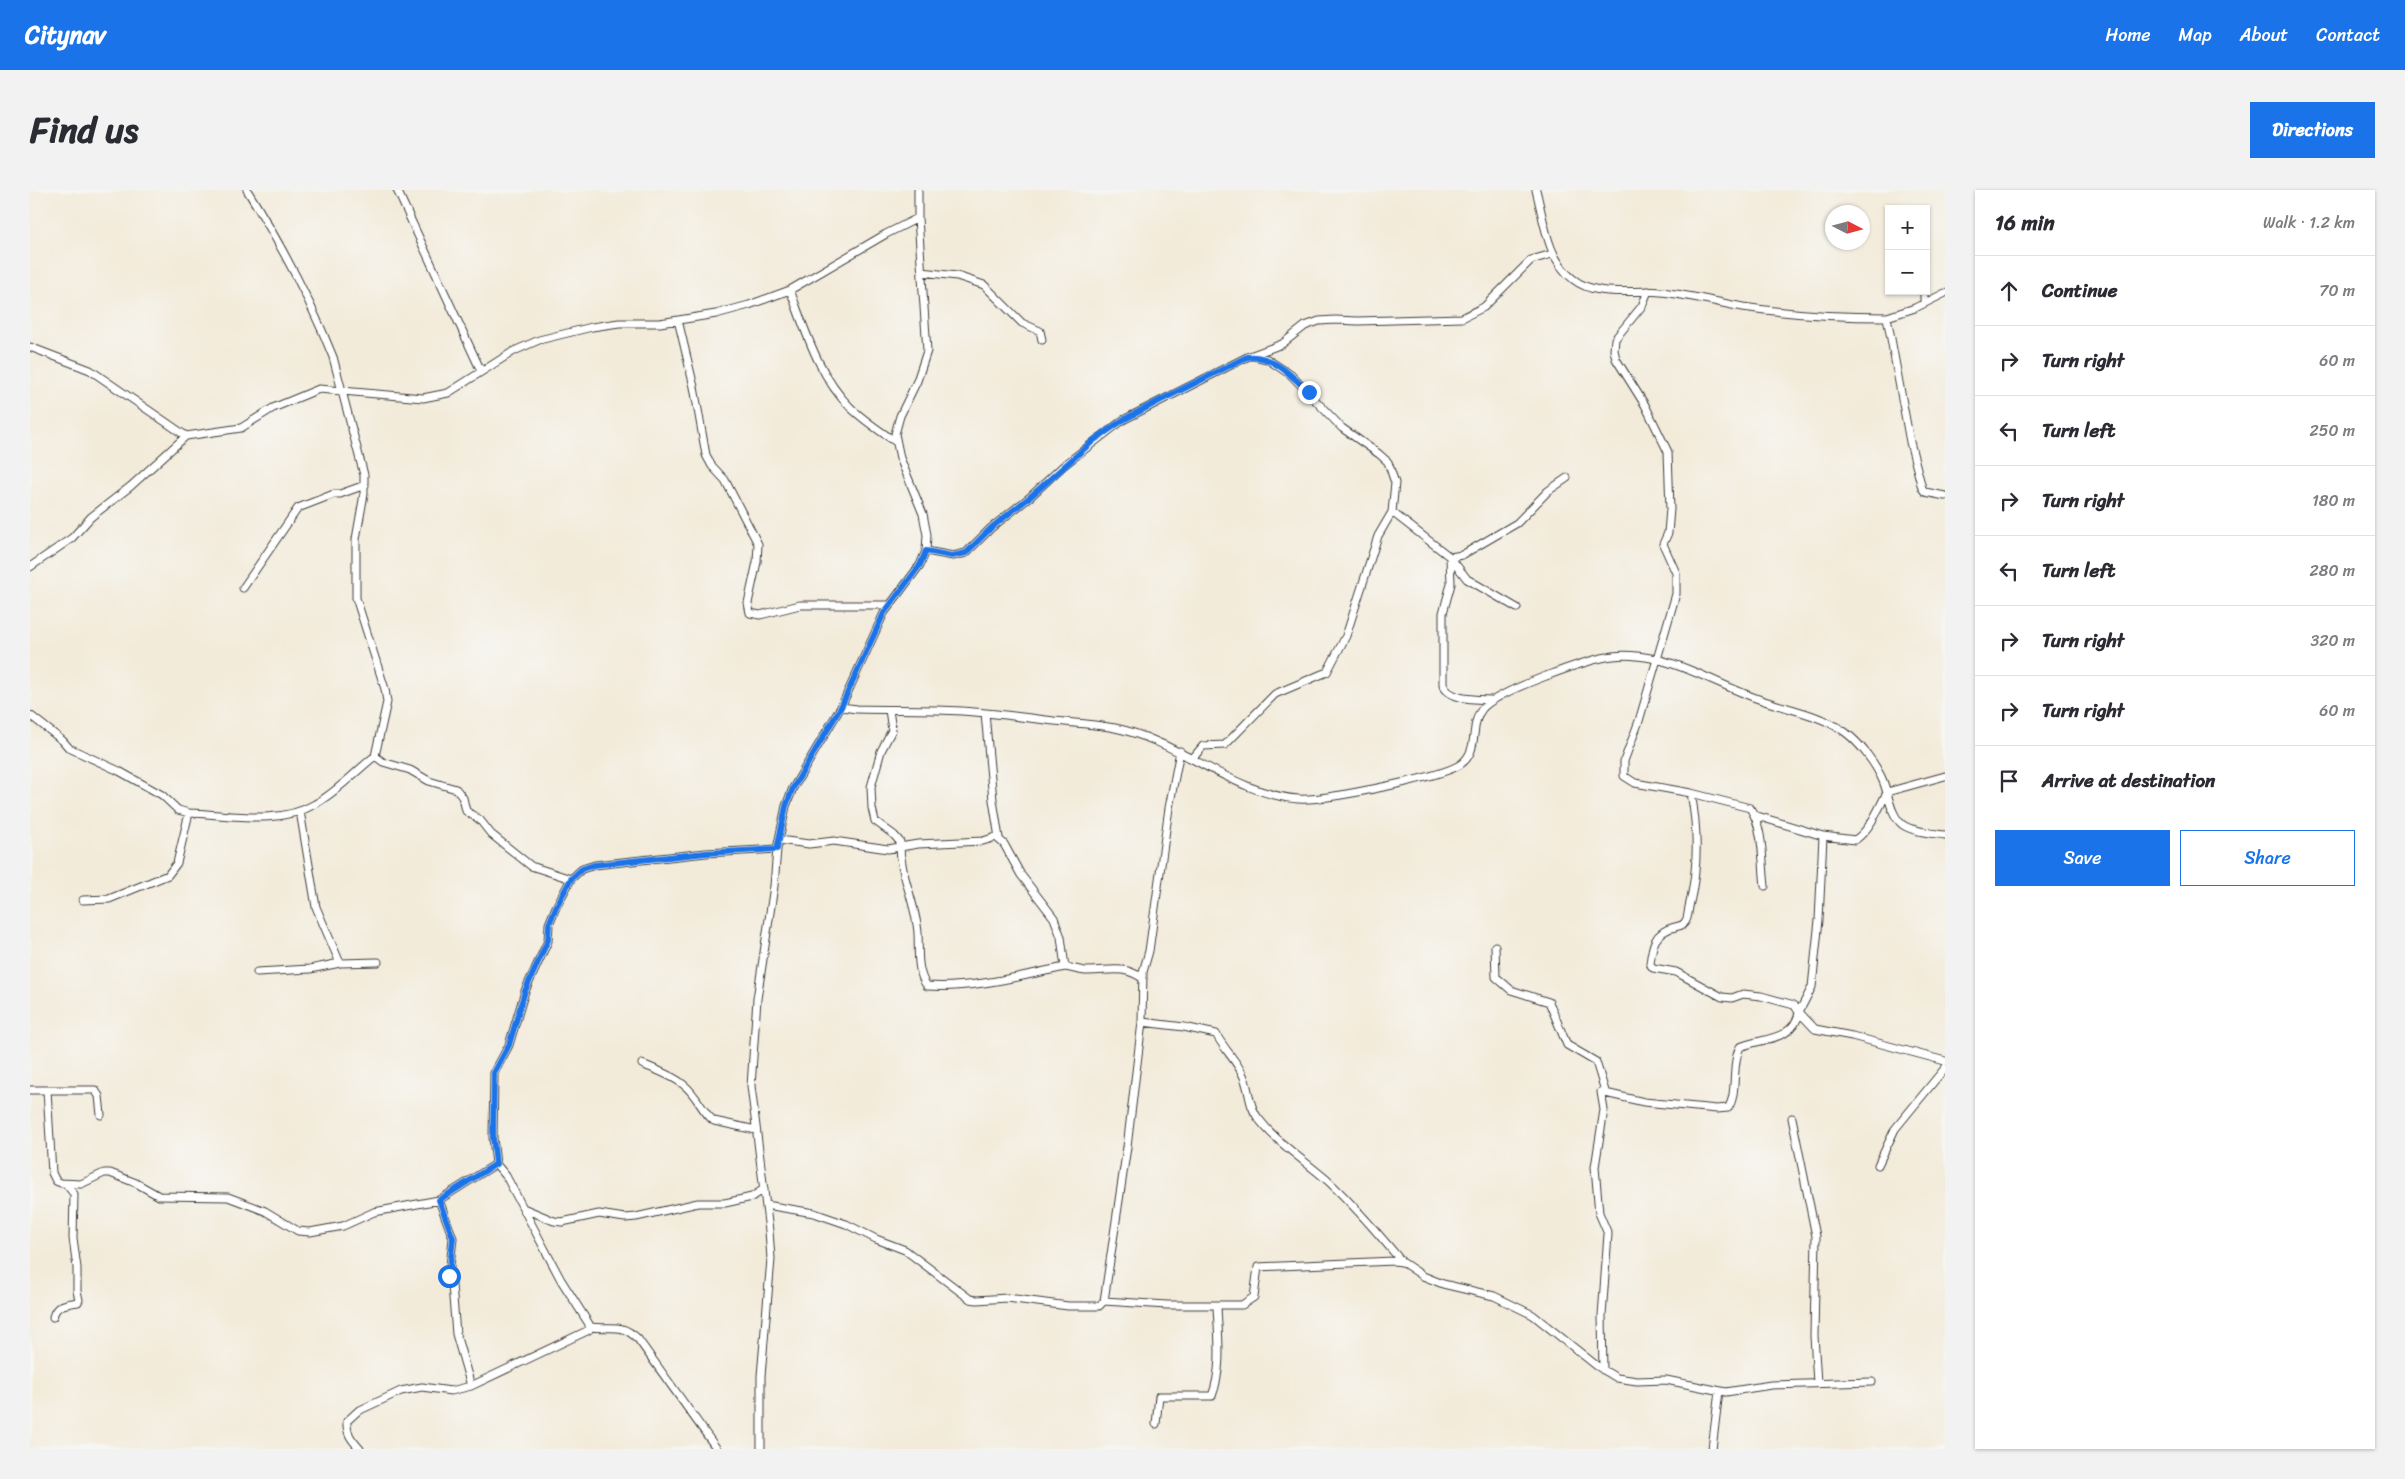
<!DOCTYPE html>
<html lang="en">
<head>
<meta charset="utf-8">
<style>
	body { margin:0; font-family:Sriracha,sans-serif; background:#f2f2f3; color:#2b2b33 }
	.controls { position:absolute; right:15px; top:15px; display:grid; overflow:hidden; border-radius:0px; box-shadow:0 1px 4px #0004 }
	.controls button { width:45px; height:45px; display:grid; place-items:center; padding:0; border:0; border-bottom:1px solid #e1e1e2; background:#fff; color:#2b2b33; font:25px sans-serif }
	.compass { position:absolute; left:1795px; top:15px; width:45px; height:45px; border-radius:50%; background:#fff; box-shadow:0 1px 4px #0004; rotate:96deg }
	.stop { position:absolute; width:15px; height:15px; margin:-11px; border:4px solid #1a73e8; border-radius:50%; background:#fff }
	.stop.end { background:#1a73e8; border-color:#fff; box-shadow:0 1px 5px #0008 }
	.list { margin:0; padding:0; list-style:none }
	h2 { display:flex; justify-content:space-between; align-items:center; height:65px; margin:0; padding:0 20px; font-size:21px }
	h2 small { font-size:16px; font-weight:400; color:#7c7c81 }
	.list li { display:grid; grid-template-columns:32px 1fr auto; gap:15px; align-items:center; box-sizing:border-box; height:70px; padding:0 20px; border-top:1px solid #e1e1e2 }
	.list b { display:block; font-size:19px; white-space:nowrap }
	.list em { font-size:16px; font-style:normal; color:#7c7c81 }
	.actions { display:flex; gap:10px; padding:15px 20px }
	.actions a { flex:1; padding:11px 0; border:1px solid #1a73e8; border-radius:0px; text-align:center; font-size:18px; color:#1a73e8 }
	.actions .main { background:#1a73e8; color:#fff }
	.icon { flex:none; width:28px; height:28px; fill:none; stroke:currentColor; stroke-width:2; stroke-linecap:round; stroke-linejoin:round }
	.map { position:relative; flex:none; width:1915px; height:1259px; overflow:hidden; border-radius:0px }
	header { display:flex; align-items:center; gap:30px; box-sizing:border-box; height:70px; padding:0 25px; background:#1a73e8; color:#fff }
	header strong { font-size:24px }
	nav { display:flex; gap:28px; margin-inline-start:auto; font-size:18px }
	.intro { display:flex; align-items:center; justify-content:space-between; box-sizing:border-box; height:120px; padding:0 30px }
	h1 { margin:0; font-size:35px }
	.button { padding:12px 22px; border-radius:0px; background:#1a73e8; color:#fff; font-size:18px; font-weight:700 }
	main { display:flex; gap:30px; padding:0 30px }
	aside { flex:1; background:#fff; border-radius:0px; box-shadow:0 1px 4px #0004 }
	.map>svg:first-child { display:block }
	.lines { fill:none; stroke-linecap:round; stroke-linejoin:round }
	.minor-casing { stroke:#3c3b38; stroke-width:9 }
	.minor { stroke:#fff; stroke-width:7 }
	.route { stroke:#1a73e8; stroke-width:6 }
</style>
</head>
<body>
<header>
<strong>Citynav</strong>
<nav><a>Home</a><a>Map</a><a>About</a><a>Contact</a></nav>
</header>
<div class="intro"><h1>Find us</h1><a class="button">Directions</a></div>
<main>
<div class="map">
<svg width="1915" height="1259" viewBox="0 0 1915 1259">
	<rect width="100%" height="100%" fill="#f6f6f2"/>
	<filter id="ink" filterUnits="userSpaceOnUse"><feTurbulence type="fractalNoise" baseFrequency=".02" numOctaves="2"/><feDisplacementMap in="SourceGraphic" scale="10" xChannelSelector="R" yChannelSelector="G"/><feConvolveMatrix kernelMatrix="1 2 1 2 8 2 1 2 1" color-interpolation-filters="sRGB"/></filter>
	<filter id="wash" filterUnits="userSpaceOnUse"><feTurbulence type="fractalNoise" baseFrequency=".0096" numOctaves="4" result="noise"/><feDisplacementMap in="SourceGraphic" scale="20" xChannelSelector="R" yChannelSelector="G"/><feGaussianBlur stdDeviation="1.12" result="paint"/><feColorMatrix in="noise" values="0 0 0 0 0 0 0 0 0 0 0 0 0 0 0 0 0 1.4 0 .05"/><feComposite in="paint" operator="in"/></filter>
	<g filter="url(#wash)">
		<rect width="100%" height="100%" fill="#f3ebda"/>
	</g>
	<g filter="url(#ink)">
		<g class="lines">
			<defs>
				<path id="minor" d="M217,0C250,53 280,109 303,167L334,285V304L326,349V408L355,499L357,512L345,566L353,572L380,580L399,591L426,599L433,608L436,621L450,630L461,644L501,676L541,689
					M367,0L451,181
					M1506,0C1514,30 1517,69 1543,89C1566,108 1604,99 1631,102C1659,105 1686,112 1713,117C1759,124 1810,127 1857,127
					M892,82L927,86L954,95L992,133L1010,141L1012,150
					M760,100C775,139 789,187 820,217C833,230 850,241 866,252
					M1618,101L1612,116L1585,149L1584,160L1586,169L1615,215L1638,262L1640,319L1638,343L1633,354L1646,383V404L1609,531L1594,571V586L1605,593L1661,603L1720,618C1734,638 1732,673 1735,696
					M1915,103L1885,118L1857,127L1880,252L1892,298L1895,302L1915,306
					M1894,112V101
					M648,130L664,197L676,265L682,276L695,290L728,354L727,372L718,413L720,423L730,425L770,415H859
					M0,157L60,180L156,246
					M1362,322L1420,367L1437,389L1487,418
					M896,361L923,366L936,363L961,338L1000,307L1033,276L1093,230L1217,167L1252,154L1275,136L1289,131L1305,130L1328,131L1432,128L1454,117L1501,70L1522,64
					M0,377L42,348L61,327L101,296L156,246L211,238L243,218L289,199L393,208L418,203L484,161L509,150L562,137L589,133H630L686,124L719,115L760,100L856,44L888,28
					M213,398L268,318L304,304H310L335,295
					M1463,510C1449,509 1418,511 1413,494V423L1421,394L1420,367L1432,365L1487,333L1518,301L1537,288
					M811,517L827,519C862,520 897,519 932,521C962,523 993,527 1024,531C1044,533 1065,534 1085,538C1149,551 1204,604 1268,609C1283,610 1297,607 1311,605C1334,601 1415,586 1431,574C1450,560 1439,535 1452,519C1467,501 1558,469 1583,466C1597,464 1612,466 1626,469C1660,477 1691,495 1723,507C1754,519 1788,523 1815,542C1830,553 1846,574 1853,591C1859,605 1860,625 1873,635C1884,642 1902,643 1915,645
					M859,520L862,540L851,561L841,597L842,618L845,631L864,645L870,652C869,683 886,713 888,743C889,761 886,781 897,796C943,799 990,786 1035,777
					M955,523L963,610L969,648
					M0,525L33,551L39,558L89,581L132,605L148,620L159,623C199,624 248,636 285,614C307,602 326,581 345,566
					M1163,568L1173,556L1195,555L1245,504L1297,482L1316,446L1348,346L1362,322L1365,293L1358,272L1349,264L1312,238L1261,185L1237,169L1224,166
					M270,621L286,717L310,773
					M1724,625L1793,646L1825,650C1840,640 1849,618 1857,602L1915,586
					M1793,646L1789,730L1782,797L1769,822L1785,839L1822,846L1915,871
					M749,650L779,654L804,651L858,659L888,654L953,651L966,647L974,654L991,685L1024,728L1031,747L1035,777C1042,778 1048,780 1055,781C1077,782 1092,774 1112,788
					M53,710L79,709L138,685L147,673L159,623
					M1465,756L1466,787L1481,800L1519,812L1537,855L1566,872L1575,901
					M227,782L280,779L310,773L348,772
					M1112,832L1154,837L1186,844C1194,859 1206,870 1213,885C1220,900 1218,915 1228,928C1247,953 1274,970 1297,990C1324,1015 1348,1043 1372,1072
					M612,874C626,880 642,885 654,895C667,905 672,922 684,931L726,940
					M0,900H65L69,906L71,925
					M17,900L22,983L26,991L31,993L51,994L74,983H80L106,993L129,1006L198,1007L235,1021L268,1041L280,1042L313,1036L344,1022L409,1010L466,974
					M1762,928L1786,1046L1784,1146L1787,1193
					M1848,975L1865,939L1915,878
					M734,999L722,1007L695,1013H668L606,1027L595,1028L569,1024L532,1032L524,1031L493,1018L476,986L466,974L463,948L464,883L479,855L495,801L518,751L519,734L526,717L541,689L552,679L565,675L676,663L747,659
					M409,1010L423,1048L419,1086L422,1095L426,1144L441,1196
					M736,1015L784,1023L816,1034L846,1049L875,1060L940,1109L947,1110L977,1108L1038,1116H1069L1074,1111L1137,1115H1212L1224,1107L1228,1077L1364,1071L1372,1072L1393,1086L1413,1094L1464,1106L1503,1125L1567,1176L1587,1188L1607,1191L1636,1190L1696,1202L1741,1195L1842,1192
					M1074,1111L1097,957L1112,832L1113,782L1119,761L1139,618L1150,561
					M23,1127C26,1114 36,1114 48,1112L49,1110L47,1101V1078L43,1048L44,1004L36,994
					M560,1137C582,1140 590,1132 608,1149L687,1259
					M1573,1180L1572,1126L1578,1044L1569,1023L1565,977L1574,920L1571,902L1614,912L1687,919L1698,918C1708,905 1701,874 1710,857C1733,848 1765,850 1769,822L1764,815L1731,806L1713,804L1702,808L1692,807L1646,782L1623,778L1620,774C1622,756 1624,742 1645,737C1648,736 1653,736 1655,732C1658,729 1658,722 1659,717C1668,681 1668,640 1661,603
					M1126,1234L1129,1206H1182C1193,1178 1188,1144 1187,1116
					M330,1259C322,1250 316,1244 317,1231L328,1221L371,1201L392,1197L421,1201L441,1196L559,1140V1134L531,1090L493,1018
					M731,1259V1186L741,1069L739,1041L721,896L727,809L744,696L747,659L756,616L763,598L811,517L854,423L890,375L896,361L897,345L893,324L870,268L865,244L870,226L887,191L897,161L888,28V0
					M1682,1259L1689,1201"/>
			</defs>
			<use href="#minor" class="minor-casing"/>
			<use href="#minor" class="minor"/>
		</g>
	</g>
	<g class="lines" filter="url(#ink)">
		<path class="route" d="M419,1086L423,1048L409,1010L466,974L463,948L464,883L479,855L495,801L518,750L519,734L526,717L541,689L552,679L564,675L676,663L747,659L756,616L763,598L811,517L854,423L890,375L896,361L922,366L936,363L961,338L1000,307L1064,250L1093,230L1131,210L1217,167C1242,164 1262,186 1279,202"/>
	</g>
</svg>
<div class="controls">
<button>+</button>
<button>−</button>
</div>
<svg class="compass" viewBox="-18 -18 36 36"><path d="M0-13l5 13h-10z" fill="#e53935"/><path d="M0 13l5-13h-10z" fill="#7c7c81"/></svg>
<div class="stop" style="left:419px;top:1086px"></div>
<div class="stop end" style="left:1279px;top:202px"></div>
</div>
<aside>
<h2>16 min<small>Walk · 1.2 km</small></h2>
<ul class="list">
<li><svg class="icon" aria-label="ahead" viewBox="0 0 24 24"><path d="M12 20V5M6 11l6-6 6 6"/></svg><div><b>Continue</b></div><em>70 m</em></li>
<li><svg class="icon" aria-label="right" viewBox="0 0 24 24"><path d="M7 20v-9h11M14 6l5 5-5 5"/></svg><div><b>Turn right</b></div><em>60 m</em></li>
<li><svg class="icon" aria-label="left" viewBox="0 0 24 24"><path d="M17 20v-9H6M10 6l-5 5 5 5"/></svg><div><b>Turn left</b></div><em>250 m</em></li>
<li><svg class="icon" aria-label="right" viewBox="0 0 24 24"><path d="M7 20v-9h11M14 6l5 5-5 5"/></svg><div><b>Turn right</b></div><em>180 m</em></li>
<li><svg class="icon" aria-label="left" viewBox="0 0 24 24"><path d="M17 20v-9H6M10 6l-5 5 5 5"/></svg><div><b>Turn left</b></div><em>280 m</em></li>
<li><svg class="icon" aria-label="right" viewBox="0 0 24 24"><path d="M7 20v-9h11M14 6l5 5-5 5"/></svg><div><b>Turn right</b></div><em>320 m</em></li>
<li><svg class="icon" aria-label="right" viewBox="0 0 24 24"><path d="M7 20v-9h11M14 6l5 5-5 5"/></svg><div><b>Turn right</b></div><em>60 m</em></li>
<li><svg class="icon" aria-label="arrive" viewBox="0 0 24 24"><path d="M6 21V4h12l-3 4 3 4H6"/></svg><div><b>Arrive at destination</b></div></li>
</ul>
<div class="actions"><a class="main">Save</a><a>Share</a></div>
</aside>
</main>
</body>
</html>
